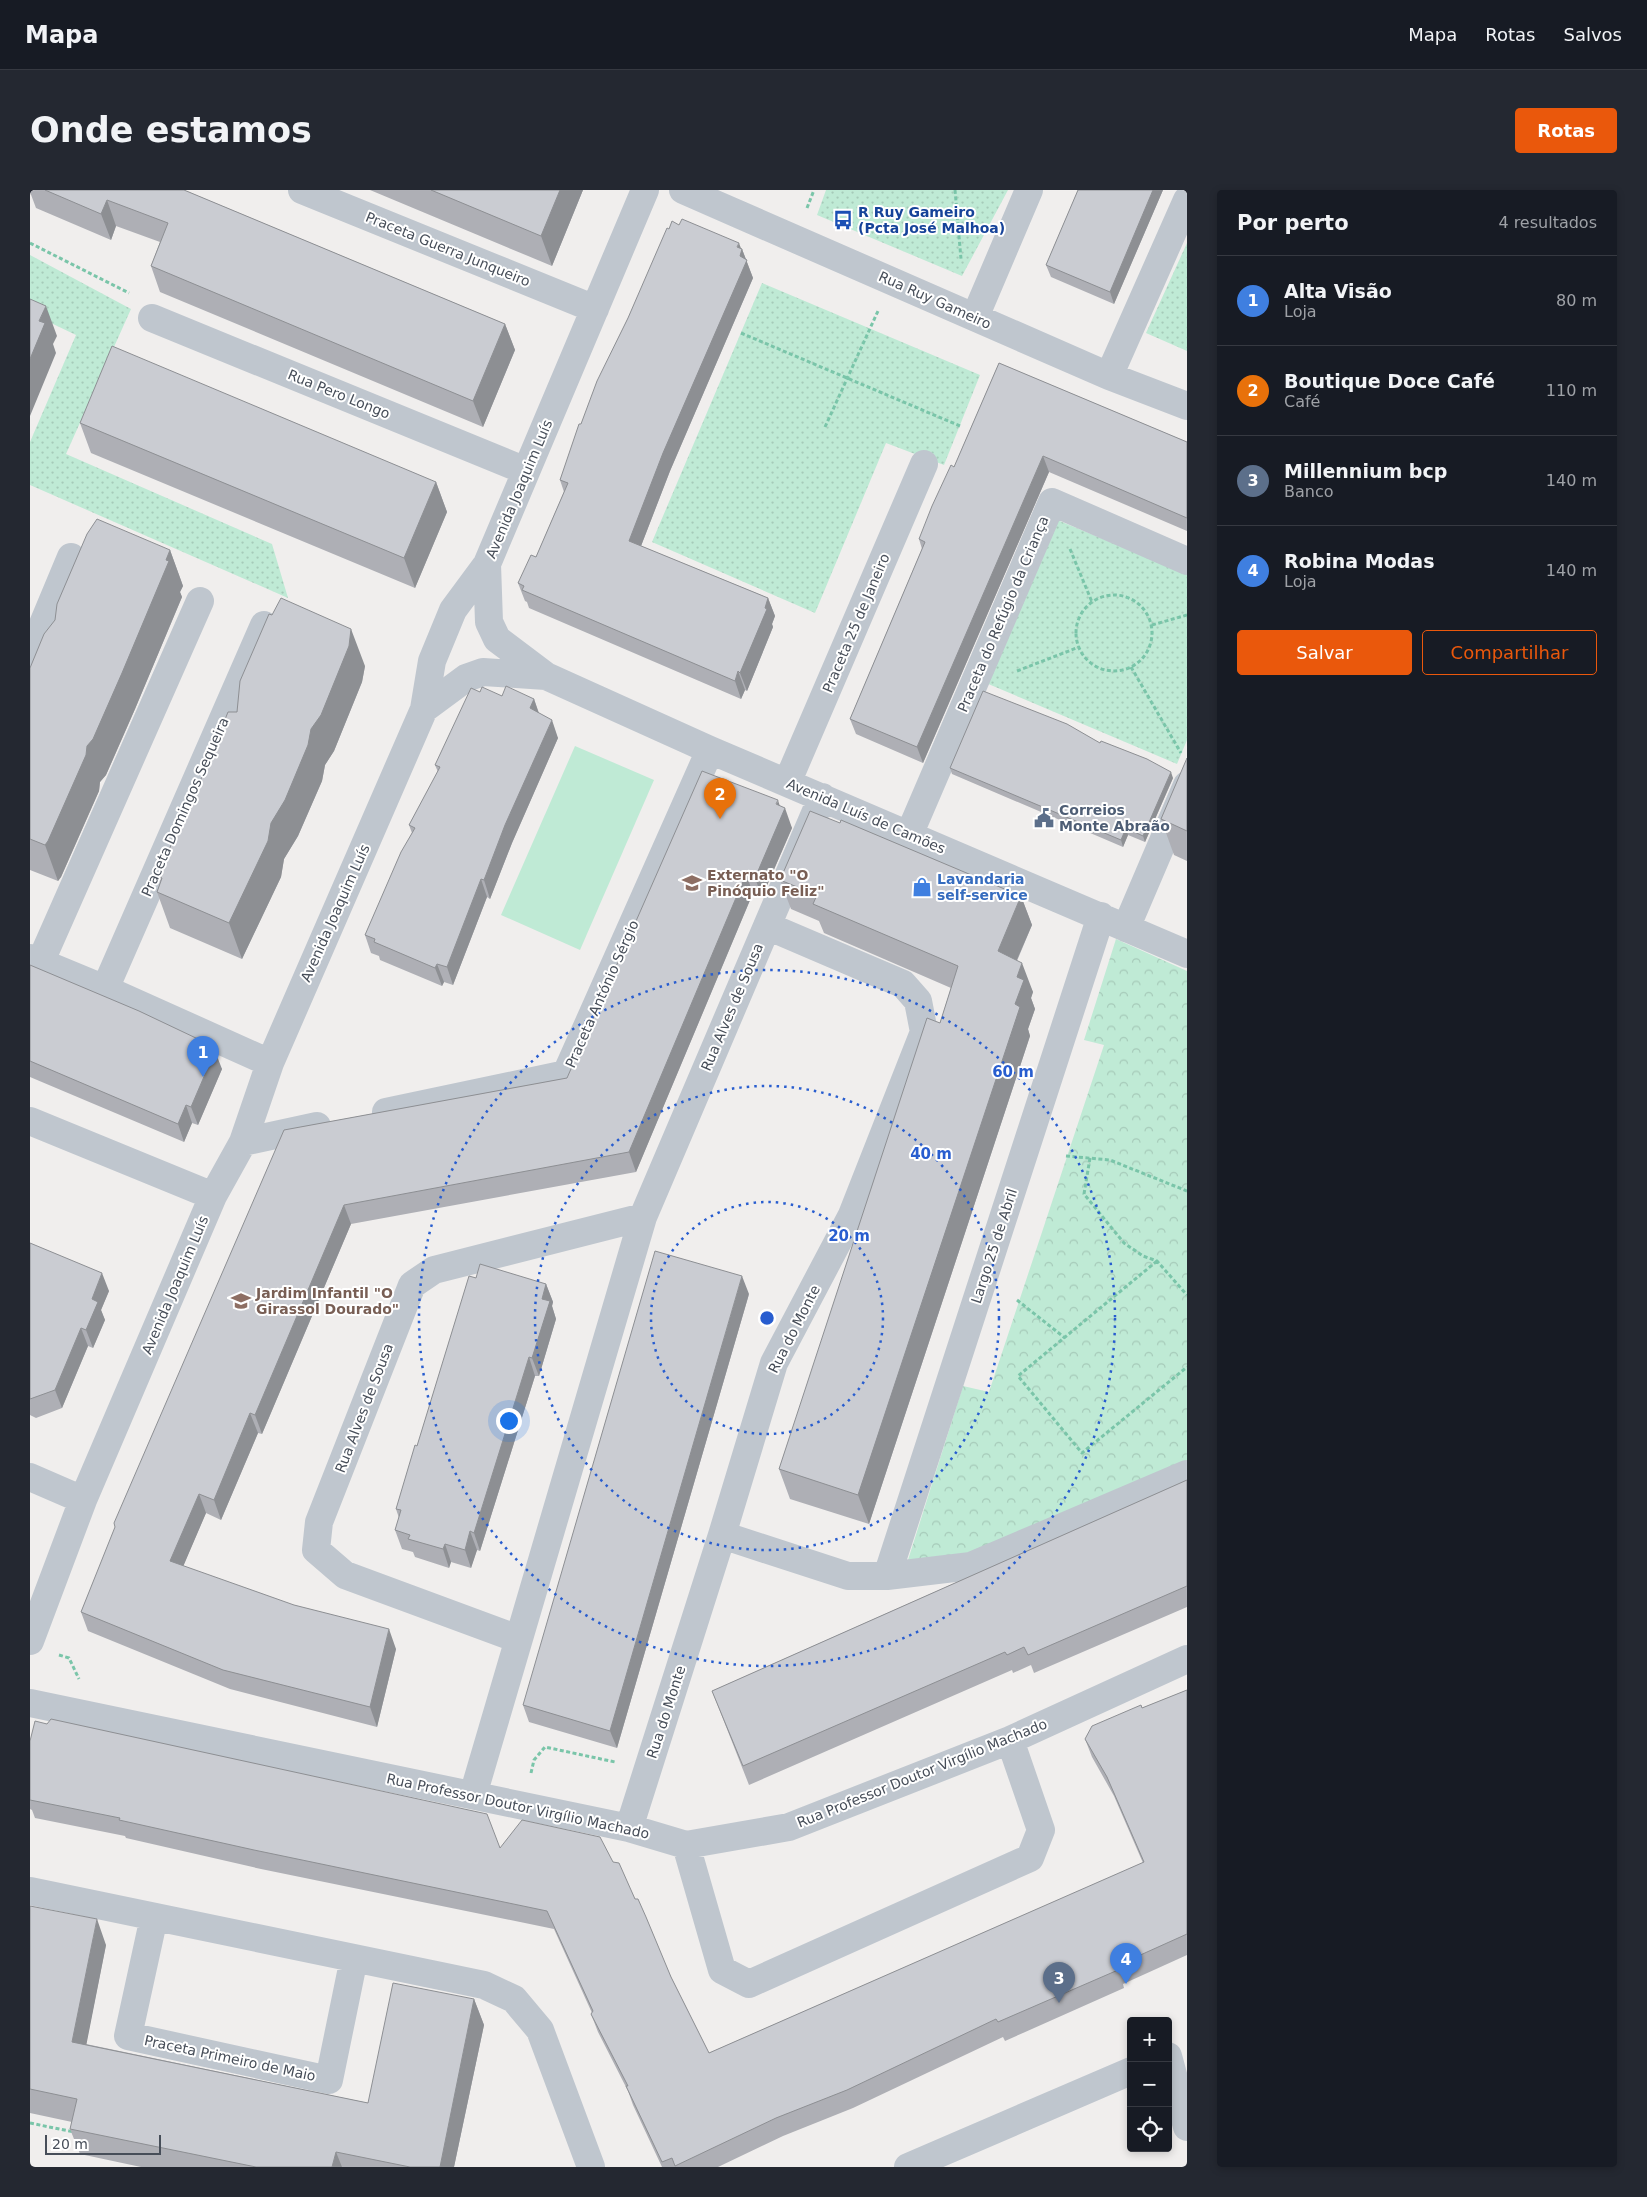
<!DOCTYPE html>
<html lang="pt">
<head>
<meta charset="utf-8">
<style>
	body { margin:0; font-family:"DejaVu Sans",sans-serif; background:#242831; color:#f1f3f6 }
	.controls { position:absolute; right:15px; bottom:15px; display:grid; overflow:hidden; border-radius:5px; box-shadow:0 2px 8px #0003 }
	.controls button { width:45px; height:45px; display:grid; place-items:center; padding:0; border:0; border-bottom:1px solid #363941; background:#171b24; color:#f1f3f6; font:25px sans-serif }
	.scale { position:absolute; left:15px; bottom:12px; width:116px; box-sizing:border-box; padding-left:5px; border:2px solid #474e59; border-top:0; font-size:14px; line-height:18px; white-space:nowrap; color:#474e59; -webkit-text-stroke:4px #fff; paint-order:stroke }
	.you { position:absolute; left:478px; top:1230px; width:18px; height:18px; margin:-12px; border:4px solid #fff; border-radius:50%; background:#1a73e8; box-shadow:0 0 0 8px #1a73e833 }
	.badge { display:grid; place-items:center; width:32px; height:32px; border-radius:50%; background:#ea580c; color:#fff; font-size:16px; font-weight:700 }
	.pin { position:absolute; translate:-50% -41px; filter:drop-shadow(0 1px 2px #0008) }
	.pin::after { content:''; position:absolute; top:26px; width:18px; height:15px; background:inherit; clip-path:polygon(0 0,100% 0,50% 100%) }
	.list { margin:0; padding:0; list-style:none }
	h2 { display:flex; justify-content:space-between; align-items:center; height:65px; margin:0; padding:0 20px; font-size:21px }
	h2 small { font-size:16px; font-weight:400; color:#9ea1a6 }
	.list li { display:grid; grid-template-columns:32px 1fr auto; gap:15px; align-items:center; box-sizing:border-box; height:90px; padding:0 20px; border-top:1px solid #363941 }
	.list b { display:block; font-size:19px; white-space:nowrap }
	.list p { margin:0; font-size:16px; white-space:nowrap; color:#9ea1a6 }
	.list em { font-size:16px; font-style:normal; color:#9ea1a6 }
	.actions { display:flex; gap:10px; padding:15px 20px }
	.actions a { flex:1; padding:11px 0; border:1px solid #ea580c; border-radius:5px; text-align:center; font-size:18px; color:#ea580c }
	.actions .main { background:#ea580c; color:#fff }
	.icon { flex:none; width:28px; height:28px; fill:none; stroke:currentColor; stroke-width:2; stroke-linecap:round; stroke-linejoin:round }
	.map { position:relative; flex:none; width:1157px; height:1977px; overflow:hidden; border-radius:5px }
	header { display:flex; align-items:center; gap:30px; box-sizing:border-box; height:70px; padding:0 25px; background:#171b24; border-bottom:1px solid #363941 }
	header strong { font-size:24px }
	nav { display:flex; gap:28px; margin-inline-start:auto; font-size:18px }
	.intro { display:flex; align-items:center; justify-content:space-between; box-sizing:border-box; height:120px; padding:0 30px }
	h1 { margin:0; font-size:35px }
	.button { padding:12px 22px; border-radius:5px; background:#ea580c; color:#fff; font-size:18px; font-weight:700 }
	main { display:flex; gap:30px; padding:0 30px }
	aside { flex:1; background:#171b24; border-radius:5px; box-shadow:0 2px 8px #0003 }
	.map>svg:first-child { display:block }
	.park { fill:url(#park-crowns) }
	.garden { fill:url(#garden-dots) }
	.pitch { fill:#bfead5 }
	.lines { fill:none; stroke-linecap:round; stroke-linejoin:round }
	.path { stroke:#7ac5a9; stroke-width:3; stroke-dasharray:4 2.5; stroke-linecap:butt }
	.minor { stroke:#bfc6ce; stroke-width:28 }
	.wall { fill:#aeafb5 }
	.shaded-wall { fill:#8d8f93 }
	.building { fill:#caccd2; stroke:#8d8f93 }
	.ring { fill:none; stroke:#285dcf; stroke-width:2.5; stroke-dasharray:2.5 5 }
	.labels { text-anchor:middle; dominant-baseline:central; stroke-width:4; stroke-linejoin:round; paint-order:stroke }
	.transit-label { font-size:14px; font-weight:bold; fill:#164399; stroke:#fff; text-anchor:start }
	.street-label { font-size:14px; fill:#474e59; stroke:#fff }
	.service-label { font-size:14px; font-weight:bold; fill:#4e5e75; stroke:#fff; text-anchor:start }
	.education-label { font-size:14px; font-weight:bold; fill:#785e54; stroke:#fff; text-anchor:start }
	.shop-label { font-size:14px; font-weight:bold; fill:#366cbe; stroke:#fff; text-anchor:start }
	.centre { fill:#285dcf; stroke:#fff; stroke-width:2.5 }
	.ring-label { font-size:15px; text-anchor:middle; font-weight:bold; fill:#285dcf; stroke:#fff; stroke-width:4; stroke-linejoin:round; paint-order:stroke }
</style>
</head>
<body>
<header>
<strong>Mapa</strong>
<nav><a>Mapa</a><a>Rotas</a><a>Salvos</a></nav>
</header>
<div class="intro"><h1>Onde estamos</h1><a class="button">Rotas</a></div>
<main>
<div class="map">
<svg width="1157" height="1977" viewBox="0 0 1157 1977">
	<defs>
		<pattern id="park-crowns" width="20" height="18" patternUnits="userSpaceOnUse" patternTransform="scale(1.25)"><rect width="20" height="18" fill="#bfead5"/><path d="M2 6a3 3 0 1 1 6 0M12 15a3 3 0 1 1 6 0" fill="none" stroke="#a6cab9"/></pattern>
		<pattern id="garden-dots" width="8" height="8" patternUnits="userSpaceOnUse" patternTransform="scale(1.25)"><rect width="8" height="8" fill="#bfead5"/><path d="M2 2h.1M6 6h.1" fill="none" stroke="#a6cab9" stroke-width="1.8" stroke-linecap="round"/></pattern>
	</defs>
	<rect width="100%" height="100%" fill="#f0eeed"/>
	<path class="park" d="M1086,749L1157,781V1271L945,1362L878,1370L933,1196L959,1202L1074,855L1054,850Z"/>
	<path class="garden" d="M796,0H978L932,86L787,25Z
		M1157,53V161L1116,143Z
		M0,65L101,119L36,264L242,354L258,408L0,295V252L46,145L0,123Z
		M732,93L950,185L914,275L856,253L785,423L622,352Z
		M1025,329L1157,384V550L1147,574L956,493Z"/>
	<path class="pitch" d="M545,556L624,590L550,760L471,725Z"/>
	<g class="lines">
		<path class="path" d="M925,0L931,69
			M777,18L784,0
			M0,53L99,103
			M711,143L930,236
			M795,237L848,121
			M1040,359L1062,412
			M1046 443a38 38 0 1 1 76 0a38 38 0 1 1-76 0Z
			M1122,435L1157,425
			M1101,477L1151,563
			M987,481L1049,457
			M1036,966L1080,970L1157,1001
			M1060,968L1054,1004L1094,1053L1113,1066L1127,1071L1157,1105
			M1127,1071L988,1186L1052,1263L1157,1177
			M987,1110L1035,1148
			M29,1465L39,1468L49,1489
			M501,1583L504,1570L515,1557L585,1572
			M0,1933L44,1942"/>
		<path class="minor" d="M272,0L565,119
			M653,0L1079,186L1157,216
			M945,127L999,0
			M122,128L496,281
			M1079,186L1157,10
			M457,374L459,432L467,449L516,486L680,560L1157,764
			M0,465L41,367
			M394,519L436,488L453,482L516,486
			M757,593L894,274
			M879,645L1022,312L1157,371
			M1096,738L1157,595
			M0,768L75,799L240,873
			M10,773L170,411
			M75,799L234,435
			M356,922L536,884L680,560
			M0,931L183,1006
			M213,952L287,936
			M0,1287L53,1310
			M692,1345L818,1386H857L941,1376L1157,1284
			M857,1386L1071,726
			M488,1449L315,1385L286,1360L289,1332L382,1095L404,1080L613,1027
			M0,1451L53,1310L183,1006L213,952L240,873L394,519L402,471L423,420L457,374L615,0
			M0,1513L599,1638L656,1655L759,1637L980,1550L1157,1469
			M443,1605L613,1027L792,607
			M599,1638L692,1345L744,1173L822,1025L894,842L888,811L873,794L737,736
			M656,1655L692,1780L719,1794L1000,1668L1011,1640L980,1550
			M0,1701L454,1795L484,1809L510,1840L561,1977
			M124,1727L98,1846L299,1890L324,1768
			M1138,1866L1157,1937
			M878,1977L1101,1881"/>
	</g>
	<path class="wall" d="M0,0H154L475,134L485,160L453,237L130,102L121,76L130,52L86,36L81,50L6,18L0,2Z
		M340,0H553L522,76Z
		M1048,0H1133L1084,114L1021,87L1016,75Z
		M649,35L712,59L723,88L640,281L611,356L738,408L745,426L742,434L743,437L717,501L715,500L711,509L499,418L497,412L495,411L488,393L506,367L534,302L530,290L551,234L598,128L639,39Z
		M969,173L1157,252V341L1019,282L893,573L826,544L820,529L892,359L889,349L924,277Z
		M50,233L406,292L417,322L385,398L61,263Z
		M140,360L153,396L150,402L152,407L105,519L76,585L70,592L69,601L31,687L28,691L0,680V478Z
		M335,476L332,492L304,561L295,575L292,591L268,646L254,669L251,687L212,769L140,738L127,702L130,693L127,686L207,522Z
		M450,502L472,506L504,509L509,523L528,548L482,653L460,709L457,707L423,795L414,792L412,796L350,770L349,766L341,763L335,745L382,643L379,635L408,582L405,575Z
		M1070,553L1143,588L1115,652L1098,645L1093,657L922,584L920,578Z
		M1157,568V671L1144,665L1131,629Z
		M750,616L762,638L732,707L723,703L606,982L321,1034L232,1244L228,1243L191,1330L176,1323L153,1376L366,1459L347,1537L200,1499L58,1441L51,1422L254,940L537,888Z
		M810,633L991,706L1002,735L987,771L1003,802L1001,808L1005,819L998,839L1000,846L839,1334L760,1309L749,1279L910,833L921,798L794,743L789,731L761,719L750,690Z
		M0,775L170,855L192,879L168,935L162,933L154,952L0,887Z
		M0,1053L79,1101L71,1120L75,1130L63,1158L58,1156L32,1218L6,1228L0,1225Z
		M446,1088L516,1094L523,1112L522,1116L526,1129L509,1186H505L450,1361L447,1360L441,1378L421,1372L419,1378L385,1367L383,1362L372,1359L365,1340L369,1328L366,1319Z
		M719,1104L587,1558L499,1532L493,1515Z
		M1157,1290V1417L1004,1483L1001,1475L983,1483L982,1480L719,1595L682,1501Z
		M1157,1500V1765L1093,1794L1094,1798L975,1851L973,1847L823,1918L753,1946L688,1977H632L603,1915L598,1901L568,1842L561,1824L562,1823L524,1739L231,1679L96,1648L95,1646L5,1628L2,1620L0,1619V1551L470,1658L583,1672L605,1709L641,1787L679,1863L1113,1673L1084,1606L1062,1567L1055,1549L1112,1518Z
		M0,1716L76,1755L56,1854L338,1913L444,1809L454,1835L424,1977H111L50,1964L40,1939L42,1932L0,1923Z"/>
	<path class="shaded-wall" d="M530,0H553L522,76L511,46Z
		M1123,0H1133L1084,114L1080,102Z
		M77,10L86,36L81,50L71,24Z
		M709,53L712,61V59L723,88L640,281L606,369L599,351Z
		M16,116L27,146L23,154L26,163L0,226V169L9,131Z
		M475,134L485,160L453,237L443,211Z
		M1013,266L1019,282L893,573L887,557Z
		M406,292L417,322L385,398L374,368Z
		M140,360L153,396L150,402L152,407L105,519L76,585L70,592L69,601L31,687L28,691L15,655Z
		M738,408L745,426L742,434L743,437L717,501L710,483Z
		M321,439L335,476L332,492L304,561L295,575L292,591L268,646L254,669L251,687L212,769L199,733Z
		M708,481L715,500L711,509L705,491Z
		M504,509L510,527L500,518Z
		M522,530L528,548L482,653L460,709L454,690L475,635Z
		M1141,582L1143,588L1115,652L1113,646Z
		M748,610L752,623L755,618L762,638L732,707L725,688Z
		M1096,638L1098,645L1093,657L1091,650Z
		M716,684L723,703L606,982L599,962Z
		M451,689L457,707L423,795L417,777Z
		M991,706L1002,735L978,790L968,761Z
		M992,773L1003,802L1001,808L1005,819L998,839L1000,846L839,1334L828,1305L985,814L987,787Z
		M407,774L414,792L412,796L405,778Z
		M185,861L192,879L168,935L161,917Z
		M156,915L162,933L154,952L148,934Z
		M314,1015L321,1034L232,1244L225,1225Z
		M72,1083L79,1101L71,1120L75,1130L63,1158L56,1140L62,1109Z
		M712,1086L719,1104L587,1558L580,1541Z
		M516,1094L523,1112L522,1116L526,1129L509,1186L502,1168L512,1109Z
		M51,1138L58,1156L32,1218L25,1200Z
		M499,1167L505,1186L450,1361L444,1343Z
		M220,1223L228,1243L191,1330L184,1310Z
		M169,1304L176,1323L147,1391L140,1371Z
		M440,1341L447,1360L441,1378L435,1360Z
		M415,1354L421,1372L419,1378L413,1359Z
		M359,1439L366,1459L347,1537L340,1517Z
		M67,1729L76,1755L52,1877L42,1852Z
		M444,1809L454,1835L424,1977H410Z
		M306,1962L312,1977H302Z"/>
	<path class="building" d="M15,0H154L475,134L443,211L121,76L138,33L77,10L71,24Z
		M401,0H530L511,46Z
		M1048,0H1123L1080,102L1016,75Z
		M652,29L709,53L707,57L712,59L710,66L717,70L633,263L599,351L738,408L735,418L737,419L710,483L708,481L705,491L492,400L494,396L488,393L501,365L506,367L538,293L530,290L549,234H551L567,191L598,128L637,38L639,39L642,31L649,35Z
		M0,109L16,116L9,131L15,133L0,169Z
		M82,156L406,292L374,368L50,233Z
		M969,173L1157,252V328L1013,266L887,557L820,529L895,352L889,349L902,316L921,275L924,277Z
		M67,329L140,360L136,370L139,371L92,483L63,549L57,556L56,565L18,651L15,655L0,649V478L14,444L25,430L27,414L57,344Z
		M251,408L321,439L319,456L291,525L281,539L278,555L255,610L241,633L238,651L199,733L127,702L132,688L127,686L171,589L198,522H207L210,491L239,424L242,425Z
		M476,496L504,509L500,518L522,530L475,635L454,690L451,689L417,777L407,774L405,778L344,752L345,749L335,745L371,662L385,638L379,635L410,577L405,575L441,498L450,502L452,497L472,506Z
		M953,501L1037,534L1070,553L1071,551L1117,569L1141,582L1113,646L1096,638L1091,650L920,578Z
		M1157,568V641L1131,629Z
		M672,581L748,610L746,614L755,618L725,688L716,684L599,962L314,1015L225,1225L220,1223L184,1310L169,1304L140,1371L264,1415L359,1439L340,1517L193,1480L51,1422L85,1337L84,1333L254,940L537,888Z
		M780,621L810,633L811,630L991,706L968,761L992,773L987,787L994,790L985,814L990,817L828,1305L749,1279L897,828L910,833L928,776L783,714L787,705L750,690Z
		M0,775L109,821L168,849L166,853L185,861L161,917L156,915L148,934L0,871Z
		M0,1053L72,1083L62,1109L68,1112L56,1140L51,1138L25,1200L0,1209Z
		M625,1061L712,1086L580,1541L493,1515Z
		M450,1074L516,1094L512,1109L520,1111L502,1168L499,1167L444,1343L440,1341L435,1360L415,1354L413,1359L378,1349L380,1345L365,1340L371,1320L366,1319L385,1255L387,1256L439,1086L446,1088Z
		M1157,1290V1396L998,1465L994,1457L977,1465L975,1462L713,1576L682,1501Z
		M1157,1500V1744L1086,1776L1088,1780L968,1832L966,1829L817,1900L746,1928L645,1976L642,1968L632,1972L596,1896H598L561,1824L563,1821L517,1721L224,1660L89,1630L90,1628L0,1610V1551L5,1531L17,1534L21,1529L457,1624L470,1658L492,1630L570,1647L583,1672L589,1673L605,1709H608L616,1727L641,1787L679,1863L1114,1672L1077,1587L1055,1549L1062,1536L1111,1515L1112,1518Z
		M0,1716L67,1729L42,1852L338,1913L363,1793L444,1809L410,1977H380L306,1962L302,1977H226L40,1939L47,1909L0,1899Z"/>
	<g class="ring">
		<circle cx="737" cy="1128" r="116"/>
		<circle cx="737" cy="1128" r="232"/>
		<circle cx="737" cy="1128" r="348"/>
	</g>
	<defs>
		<symbol id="bus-bare" viewBox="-9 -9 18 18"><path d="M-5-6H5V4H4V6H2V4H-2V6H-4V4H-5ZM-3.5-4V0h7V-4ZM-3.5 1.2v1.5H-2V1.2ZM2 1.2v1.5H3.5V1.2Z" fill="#1a4fb4" stroke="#fff" stroke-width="2.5" paint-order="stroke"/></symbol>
		<symbol id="civic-bare" viewBox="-9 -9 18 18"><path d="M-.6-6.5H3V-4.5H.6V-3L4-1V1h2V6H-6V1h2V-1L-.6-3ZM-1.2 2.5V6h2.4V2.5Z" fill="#5c6f8a" stroke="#fff" stroke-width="2.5" paint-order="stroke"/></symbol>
		<symbol id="school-bare" viewBox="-9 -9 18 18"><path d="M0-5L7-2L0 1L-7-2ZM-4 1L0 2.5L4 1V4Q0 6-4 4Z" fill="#8d6e63" stroke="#fff" stroke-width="2.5" paint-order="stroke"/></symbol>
		<symbol id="shop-bare" viewBox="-9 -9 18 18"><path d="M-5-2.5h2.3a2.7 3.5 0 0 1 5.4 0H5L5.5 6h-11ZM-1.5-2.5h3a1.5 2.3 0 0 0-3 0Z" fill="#3f7fe0" stroke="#fff" stroke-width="2.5" paint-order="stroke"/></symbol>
	</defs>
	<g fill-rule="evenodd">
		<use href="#bus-bare" x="799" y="16" width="28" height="28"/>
		<use href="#civic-bare" x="1000" y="614" width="28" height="28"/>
		<use href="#school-bare" x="648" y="679" width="28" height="28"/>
		<use href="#shop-bare" x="878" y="683" width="28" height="28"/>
		<use href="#school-bare" x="197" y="1097" width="28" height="28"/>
	</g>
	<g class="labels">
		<g class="transit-label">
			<text x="828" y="22">R Ruy Gameiro<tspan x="828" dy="16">(Pcta José Malhoa)</tspan></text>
		</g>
		<g class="street-label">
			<text transform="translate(418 59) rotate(22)">Praceta Guerra Junqueiro</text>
			<text transform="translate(905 110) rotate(24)">Rua Ruy Gameiro</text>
			<text transform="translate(309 204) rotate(22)">Rua Pero Longo</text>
			<text transform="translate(489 299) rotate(-67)">Avenida Joaquim Luís</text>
			<text transform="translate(973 424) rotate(-67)">Praceta do Refúgio da Criança</text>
			<text transform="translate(826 433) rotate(-67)">Praceta 25 de Janeiro</text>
			<text transform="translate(155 617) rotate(-66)">Praceta Domingos Sequeira</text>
			<text transform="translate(836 626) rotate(23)">Avenida Luís de Camões</text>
			<text transform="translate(305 723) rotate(-66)">Avenida Joaquim Luís</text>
			<text transform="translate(572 804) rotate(-66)">Praceta António Sérgio</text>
			<text transform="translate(702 817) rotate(-67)">Rua Alves de Sousa</text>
			<text transform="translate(964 1056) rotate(-72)">Largo 25 de Abril</text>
			<text transform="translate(145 1095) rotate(-67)">Avenida Joaquim Luís</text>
			<text transform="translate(764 1139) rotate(-63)">Rua do Monte</text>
			<text transform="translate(334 1218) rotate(-69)">Rua Alves de Sousa</text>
			<text transform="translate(636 1522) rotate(-72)">Rua do Monte</text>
			<text transform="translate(892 1583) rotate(-22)">Rua Professor Doutor Virgílio Machado</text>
			<text transform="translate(488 1616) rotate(12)">Rua Professor Doutor Virgílio Machado</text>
			<text transform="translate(200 1868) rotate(12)">Praceta Primeiro de Maio</text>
		</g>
		<g class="service-label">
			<text x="1029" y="620">Correios<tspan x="1029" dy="16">Monte Abraão</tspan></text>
		</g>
		<g class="education-label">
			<text x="677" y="685">Externato "O<tspan x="677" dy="16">Pinóquio Feliz"</tspan></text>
			<text x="226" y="1103">Jardim Infantil "O<tspan x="226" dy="16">Girassol Dourado"</tspan></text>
		</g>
		<g class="shop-label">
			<text x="907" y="689">Lavandaria<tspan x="907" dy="16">self-service</tspan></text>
		</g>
	</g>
	<circle cx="737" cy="1128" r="8" class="centre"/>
	<g class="ring-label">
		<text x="983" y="887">60 m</text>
		<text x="901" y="969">40 m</text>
		<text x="819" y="1051">20 m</text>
	</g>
</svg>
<div class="controls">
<button>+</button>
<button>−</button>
<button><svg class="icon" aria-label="locate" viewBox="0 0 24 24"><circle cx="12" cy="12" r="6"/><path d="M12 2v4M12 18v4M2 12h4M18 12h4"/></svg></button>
</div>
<div class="scale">20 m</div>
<div class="you"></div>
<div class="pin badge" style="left:173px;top:887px;background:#3f7fe0">1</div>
<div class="pin badge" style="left:690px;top:629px;background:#e8710a">2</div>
<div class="pin badge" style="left:1029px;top:1813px;background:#5c6f8a">3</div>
<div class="pin badge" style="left:1096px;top:1794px;background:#3f7fe0">4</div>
</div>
<aside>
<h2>Por perto<small>4 resultados</small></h2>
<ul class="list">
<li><span class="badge" style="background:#3f7fe0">1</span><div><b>Alta Visão</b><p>Loja</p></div><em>80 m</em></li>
<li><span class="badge" style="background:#e8710a">2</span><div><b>Boutique Doce Café</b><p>Café</p></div><em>110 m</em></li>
<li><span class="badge" style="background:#5c6f8a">3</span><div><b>Millennium bcp</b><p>Banco</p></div><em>140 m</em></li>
<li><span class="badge" style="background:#3f7fe0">4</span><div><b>Robina Modas</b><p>Loja</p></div><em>140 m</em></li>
</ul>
<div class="actions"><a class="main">Salvar</a><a>Compartilhar</a></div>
</aside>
</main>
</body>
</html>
